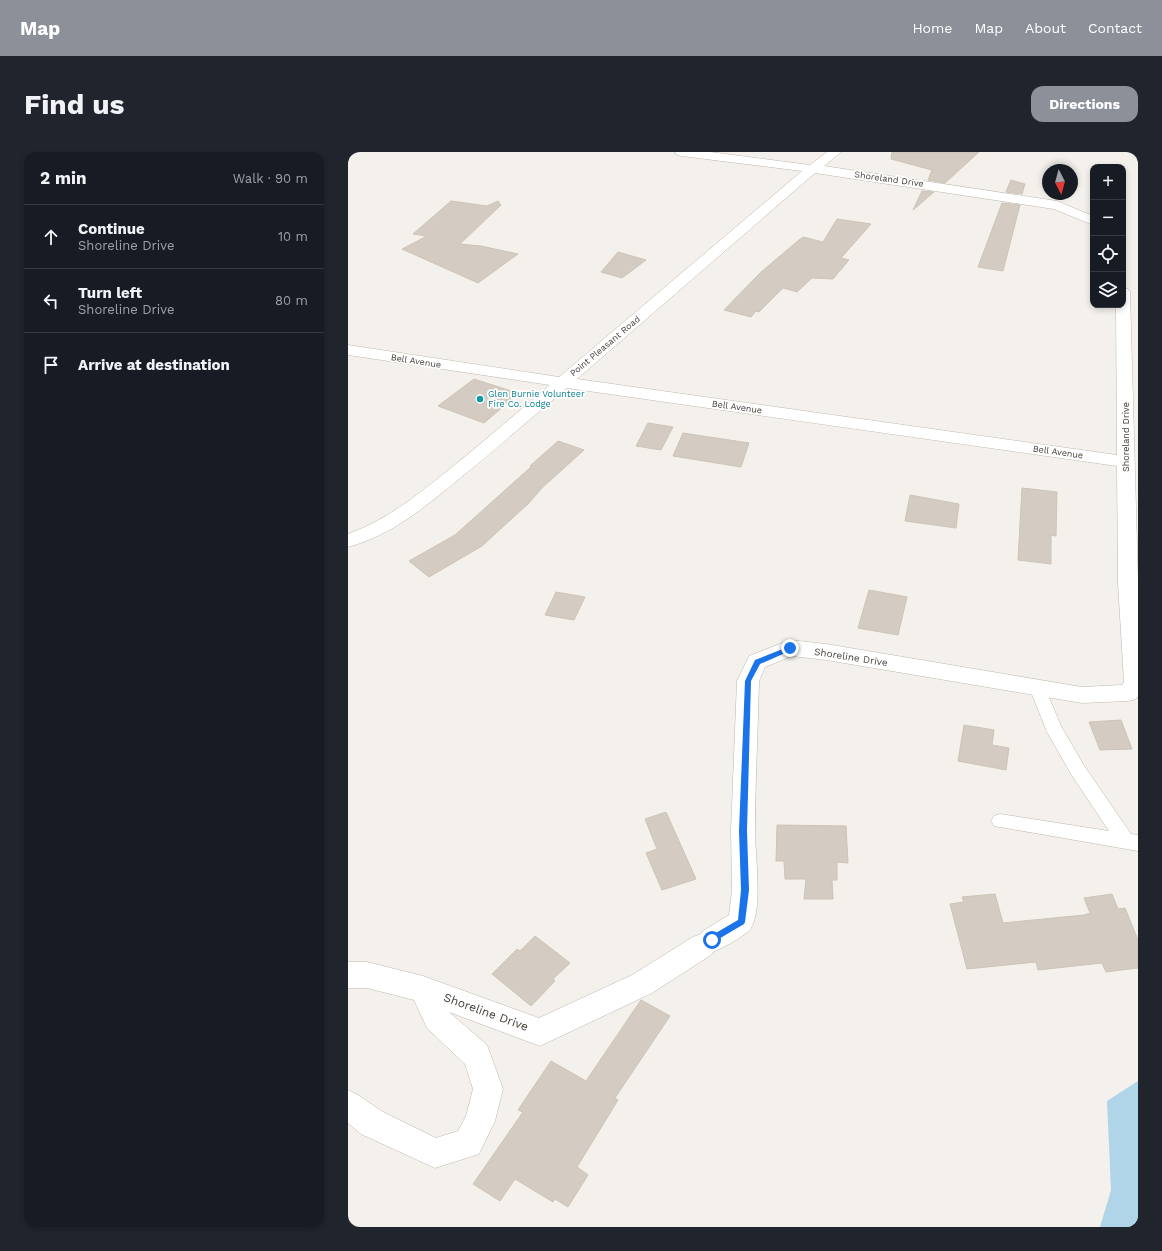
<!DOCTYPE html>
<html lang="en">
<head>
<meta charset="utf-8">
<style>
	body { margin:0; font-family:"Work Sans",sans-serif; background:#20242c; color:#f1f3f6 }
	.controls { position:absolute; right:12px; top:12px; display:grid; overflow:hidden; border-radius:8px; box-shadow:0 2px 6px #0003 }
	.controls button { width:36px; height:36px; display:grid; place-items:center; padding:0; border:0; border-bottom:1px solid #363941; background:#171b24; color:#f1f3f6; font:20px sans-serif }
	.compass { position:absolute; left:694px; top:12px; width:36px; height:36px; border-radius:50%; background:#171b24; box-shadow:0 2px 6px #0003; rotate:174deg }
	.stop { position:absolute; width:12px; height:12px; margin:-9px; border:3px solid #1a73e8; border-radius:50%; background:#fff }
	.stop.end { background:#1a73e8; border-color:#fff; box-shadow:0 1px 4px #0008 }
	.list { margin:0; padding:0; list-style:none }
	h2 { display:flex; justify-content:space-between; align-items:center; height:52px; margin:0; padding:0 16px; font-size:17px }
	h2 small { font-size:13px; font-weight:400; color:#9ea1a6 }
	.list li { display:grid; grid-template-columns:26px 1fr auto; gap:12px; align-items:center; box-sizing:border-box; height:64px; padding:0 16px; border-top:1px solid #363941 }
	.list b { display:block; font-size:15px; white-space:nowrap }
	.list p { margin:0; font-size:13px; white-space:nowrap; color:#9ea1a6 }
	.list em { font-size:13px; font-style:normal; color:#9ea1a6 }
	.icon { flex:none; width:22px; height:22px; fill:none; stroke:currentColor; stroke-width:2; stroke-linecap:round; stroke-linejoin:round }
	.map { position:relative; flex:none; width:790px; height:1075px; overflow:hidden; border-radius:12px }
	header { display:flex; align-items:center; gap:24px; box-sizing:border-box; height:56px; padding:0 20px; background:#8c9099; color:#fff }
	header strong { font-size:19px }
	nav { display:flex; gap:22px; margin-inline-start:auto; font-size:14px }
	.intro { display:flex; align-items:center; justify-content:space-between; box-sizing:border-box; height:96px; padding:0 24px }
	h1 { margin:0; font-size:28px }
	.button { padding:10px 18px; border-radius:12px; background:#8c9099; color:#fff; font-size:14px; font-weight:700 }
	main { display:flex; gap:24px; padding:0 24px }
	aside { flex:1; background:#171b24; border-radius:12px; box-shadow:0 2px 6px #0003 }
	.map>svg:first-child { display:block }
	.water { fill:#b0d5e9 }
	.building { fill:#d4ccc2; stroke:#cec3b6 }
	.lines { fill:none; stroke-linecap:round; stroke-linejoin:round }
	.service-casing { stroke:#beb8af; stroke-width:1 }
	.minor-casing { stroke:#beb8af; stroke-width:1 }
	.service { fill:#fff; fill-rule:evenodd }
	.minor { fill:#fff; fill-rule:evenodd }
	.route { fill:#1a73e8 }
	.culture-dot { fill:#0f9aa8; stroke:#fff; stroke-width:1.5 }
	.labels { text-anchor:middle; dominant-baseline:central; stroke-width:3.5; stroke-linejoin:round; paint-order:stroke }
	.far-street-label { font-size:9px; fill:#47413a; stroke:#fff }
	.far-culture-label { font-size:9px; fill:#0d838f; stroke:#fff; text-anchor:start }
	.street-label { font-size:10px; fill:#47413a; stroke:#fff }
	.near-street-label { font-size:12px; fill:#47413a; stroke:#fff }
</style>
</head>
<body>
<header>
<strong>Map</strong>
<nav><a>Home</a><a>Map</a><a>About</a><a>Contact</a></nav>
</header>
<div class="intro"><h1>Find us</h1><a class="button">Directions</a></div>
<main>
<aside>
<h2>2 min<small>Walk · 90 m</small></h2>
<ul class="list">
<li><svg class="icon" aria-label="ahead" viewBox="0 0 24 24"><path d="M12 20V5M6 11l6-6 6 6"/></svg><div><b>Continue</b><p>Shoreline Drive</p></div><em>10 m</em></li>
<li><svg class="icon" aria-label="left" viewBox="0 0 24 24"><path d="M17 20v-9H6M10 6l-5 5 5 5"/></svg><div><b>Turn left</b><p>Shoreline Drive</p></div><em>80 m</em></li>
<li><svg class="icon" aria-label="arrive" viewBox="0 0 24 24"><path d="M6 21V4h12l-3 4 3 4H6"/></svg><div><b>Arrive at destination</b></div></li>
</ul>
</aside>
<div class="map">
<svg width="790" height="1075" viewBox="0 0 790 1075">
	<rect width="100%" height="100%" fill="#f4f1ec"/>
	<path class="water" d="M790,929V1075H752L763,1038L759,949Z"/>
	<path class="building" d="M544,0H631L597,31L580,28L584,18L543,7Z
		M663,28L677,32L674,42L658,40Z
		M574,39L586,40L565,58Z
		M103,49L139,54L150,49L153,53L112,92L133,94L170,102L130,131L54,97L79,84L65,82Z
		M654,51L672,53L655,119L630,115Z
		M489,67L523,72L493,106L501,108L485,127L464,126L449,140L435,136L411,160L408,159L403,165L376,158L413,120L451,88L455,85L475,90Z
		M270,100L298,108L274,126L253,120Z
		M126,227L160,238L170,242L136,271L90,254Z
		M300,271L325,275L313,298L288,294Z
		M335,281L401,291L393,315L325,304Z
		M210,289L236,298L195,335L180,352L134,394L81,425L61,409L107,383L184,314H182Z
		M674,336L709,340L708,384L703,383V412L670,408Z
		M562,343L611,352L608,376L557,369Z
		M521,438L559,445L550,483L510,476Z
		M208,440L237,445L226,468L197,463Z
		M773,568L784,597L752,598L741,570Z
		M616,573L646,578L644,593L661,596L658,618L610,609Z
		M318,660L348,727L314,738L298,701L309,697L297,667Z
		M429,673L498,674L500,711L489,710V728H484L485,747H456L458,727H437L436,709H428Z
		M647,742L655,771L736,763L742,761L736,746L764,742L770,757L777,756L790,788V816L758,820L754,811L690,818L688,810L619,817L602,752L616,750L614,745Z
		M187,784L222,811L205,827L207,829L183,854L144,822L169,797L172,799Z
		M293,848L322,864L267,946L270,948L229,1015L240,1023L220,1055L207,1047L205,1050L167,1027L152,1049L125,1032L175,960L170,958L203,909L238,929Z"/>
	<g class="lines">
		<defs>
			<path id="service" d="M689,529L695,531L713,574L735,612L783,682L790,683V699L646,674L643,669L646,664L652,662L761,679L723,622L699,580L681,535L683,531Z"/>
			<path id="minor" d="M327,0H362L462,13L479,0H493L476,14L709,49L745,64V73L706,57L467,21L229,227L769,303L768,153H775V136L780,137L782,140L790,429V544L788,547L780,549L734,551L478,508L444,504L417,515L411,529C410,579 407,629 407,679C407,703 415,756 403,776C398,784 374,796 365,800L363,803L304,841L192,894L101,860L139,893L155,937L147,969L131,1002L87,1016L13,982L0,971V938L10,943L35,960L88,986L110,979L118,964L125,937L117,912L79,876L66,848L19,836H0V810H19L75,824L191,866L284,823L345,785L353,782L355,779L381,763L384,739L383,679L389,529L401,504L442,488L478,492L734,535L774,533L776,530L770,431L769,314L219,236C183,266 148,297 111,327C77,355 44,383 0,395V382C38,368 67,345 98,320C133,292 167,262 202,233L0,203V193L211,225L454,19L333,4L329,3Z"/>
		</defs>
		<use href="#service" class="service-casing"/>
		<use href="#minor" class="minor-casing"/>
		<use href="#service" class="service"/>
		<use href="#minor" class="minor"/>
	</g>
	<path class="route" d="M442,494L444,495V498L412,512L403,529L399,679L401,738L397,770L396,772L364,791L361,790V785L390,768L393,738L391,679L397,529L407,508Z"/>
	<circle class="culture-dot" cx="132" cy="247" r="4"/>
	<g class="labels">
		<g class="far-street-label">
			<text transform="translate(541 27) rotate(8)">Shoreland Drive</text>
			<text transform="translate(257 194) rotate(-40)">Point Pleasant Road</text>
			<text transform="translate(68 209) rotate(9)">Bell Avenue</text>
			<text transform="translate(389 255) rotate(8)">Bell Avenue</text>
			<text transform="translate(778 285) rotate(-90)">Shoreland Drive</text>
			<text transform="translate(710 300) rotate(8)">Bell Avenue</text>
		</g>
		<g class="far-culture-label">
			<text x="140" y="242">Glen Burnie Volunteer<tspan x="140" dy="10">Fire Co. Lodge</tspan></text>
		</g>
		<g class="street-label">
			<text transform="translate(503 505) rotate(9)">Shoreline Drive</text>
		</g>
		<g class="near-street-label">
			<text transform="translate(138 860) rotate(20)">Shoreline Drive</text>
		</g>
	</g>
</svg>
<div class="controls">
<button>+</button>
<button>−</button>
<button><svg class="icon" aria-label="locate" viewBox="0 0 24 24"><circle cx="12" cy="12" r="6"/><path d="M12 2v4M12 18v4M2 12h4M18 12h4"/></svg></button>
<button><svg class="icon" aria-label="layers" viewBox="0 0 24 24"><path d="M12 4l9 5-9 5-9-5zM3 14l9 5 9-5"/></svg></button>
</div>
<svg class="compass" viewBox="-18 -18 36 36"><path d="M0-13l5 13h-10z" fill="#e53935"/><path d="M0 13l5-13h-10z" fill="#9ea1a6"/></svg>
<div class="stop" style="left:364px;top:788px"></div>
<div class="stop end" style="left:442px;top:496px"></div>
</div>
</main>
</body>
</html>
